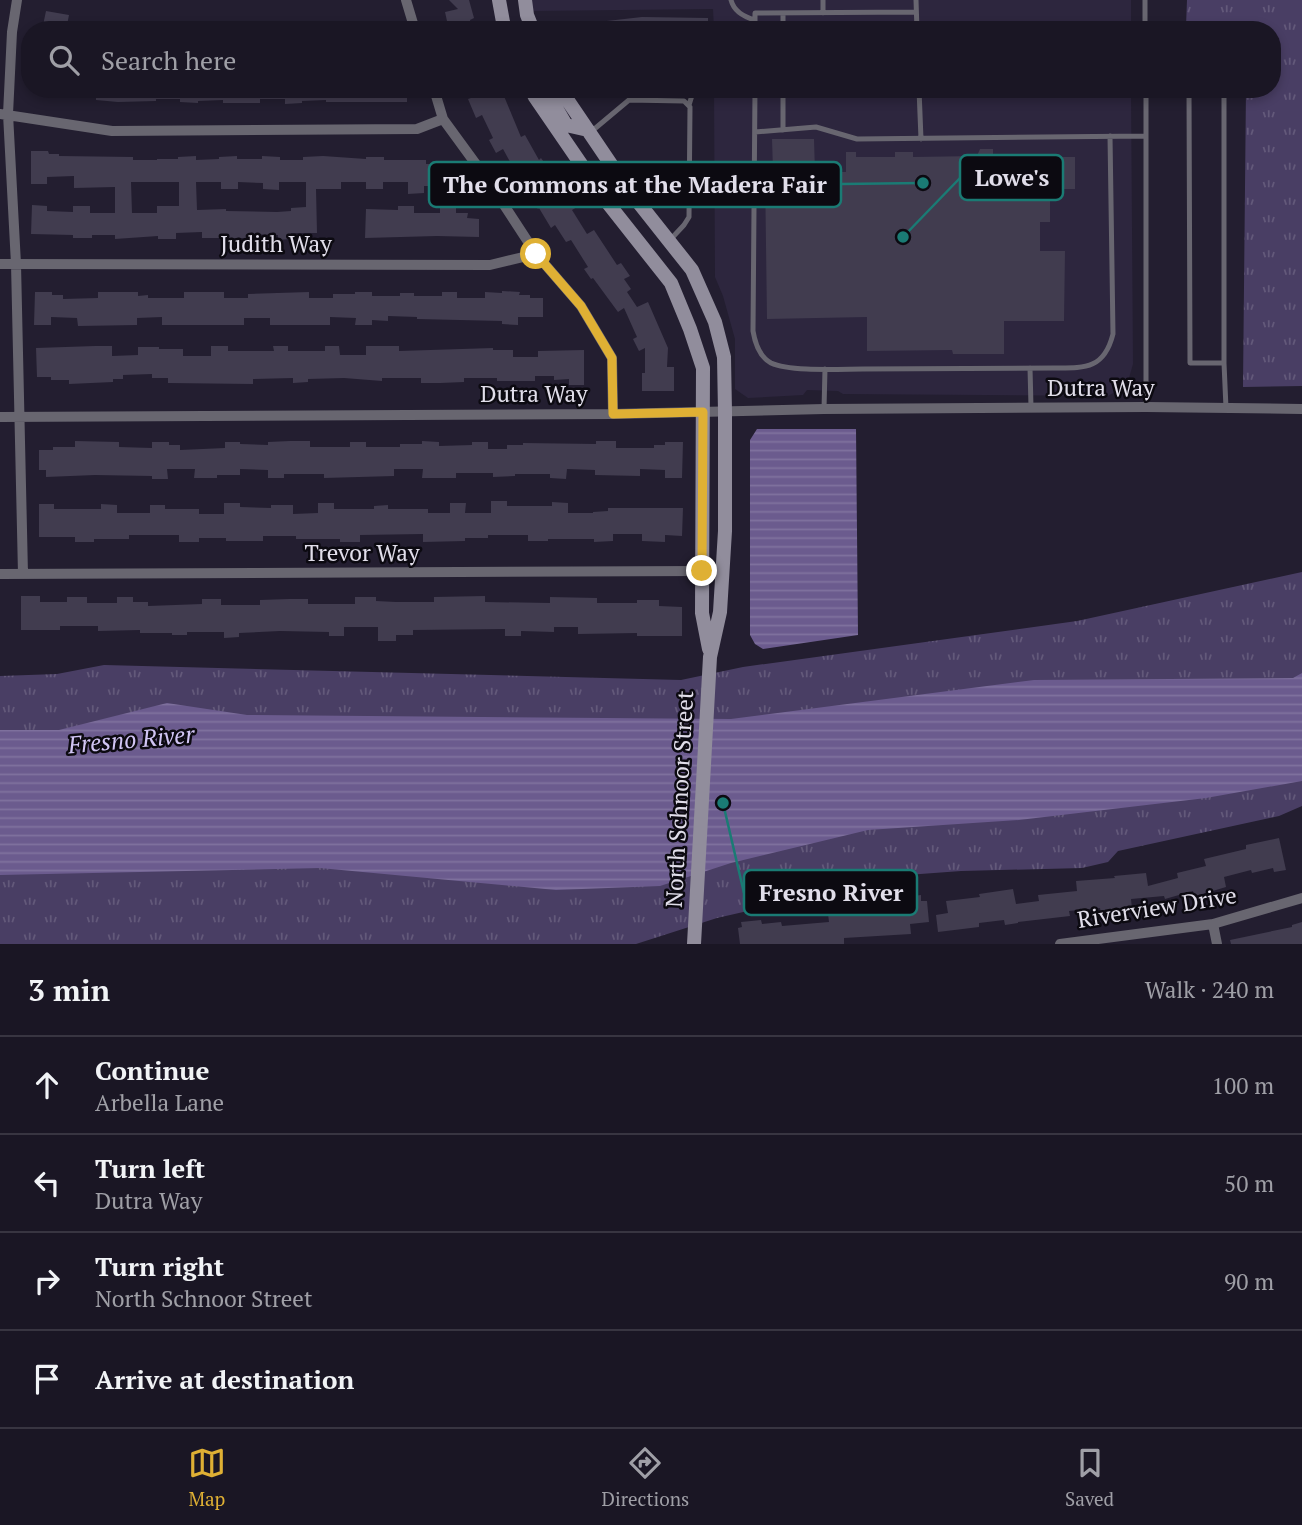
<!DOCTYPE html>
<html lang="en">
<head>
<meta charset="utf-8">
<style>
	body { margin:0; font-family:"PT Serif",serif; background:#272331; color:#f1f3f6 }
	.stop { position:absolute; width:21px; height:21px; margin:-16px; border:5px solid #dfb034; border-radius:50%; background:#fff }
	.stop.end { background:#dfb034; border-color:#fff; box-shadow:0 2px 7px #0008 }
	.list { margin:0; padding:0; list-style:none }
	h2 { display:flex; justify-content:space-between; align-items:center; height:91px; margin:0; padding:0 28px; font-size:30px }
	h2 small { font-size:23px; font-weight:400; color:#9f9fa6 }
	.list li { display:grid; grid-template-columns:46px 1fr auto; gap:21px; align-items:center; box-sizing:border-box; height:98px; padding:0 28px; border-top:2px solid #383541 }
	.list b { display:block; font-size:26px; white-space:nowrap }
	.list p { margin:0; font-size:23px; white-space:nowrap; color:#9f9fa6 }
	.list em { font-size:23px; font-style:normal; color:#9f9fa6 }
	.icon { flex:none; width:38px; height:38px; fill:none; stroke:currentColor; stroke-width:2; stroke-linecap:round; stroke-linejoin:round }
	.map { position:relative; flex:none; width:1302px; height:944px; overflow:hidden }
	.search { position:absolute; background:#1a1624; box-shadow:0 4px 10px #0003; left:21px; right:21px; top:21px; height:77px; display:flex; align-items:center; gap:18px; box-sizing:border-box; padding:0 24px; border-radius:28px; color:#9f9fa6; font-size:26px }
	.sheet { height:483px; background:#1a1624 }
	nav { display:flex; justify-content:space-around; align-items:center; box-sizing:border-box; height:98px; border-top:2px solid #383541; background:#1a1624; font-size:19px; color:#9f9fa6 }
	nav a { display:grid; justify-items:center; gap:4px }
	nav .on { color:#dfb034 }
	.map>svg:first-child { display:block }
	.built { fill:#2d263e }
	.grass { fill:url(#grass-tufts) }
	.water { fill:url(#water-rules) }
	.building { fill:#413c4f; fill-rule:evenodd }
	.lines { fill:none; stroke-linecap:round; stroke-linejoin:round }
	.lane { stroke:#686670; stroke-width:5 }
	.street { stroke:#686670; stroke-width:10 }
	.secondary { stroke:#918d9c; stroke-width:14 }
	.route { stroke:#dfb034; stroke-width:9 }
	.labels { text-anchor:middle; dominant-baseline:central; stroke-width:5; stroke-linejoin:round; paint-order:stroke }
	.street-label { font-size:23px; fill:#e1deea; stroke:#0c0a11 }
	.water-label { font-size:24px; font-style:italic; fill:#d1c5f4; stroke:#0c0a11 }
	.leader { fill:none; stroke:#1a7b74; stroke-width:2.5 }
	.callout-dot { fill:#1a7b74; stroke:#0c0a11; stroke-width:2.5 }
	.callout { fill:#0c0a11; stroke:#1a7b74; stroke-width:2.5 }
	.callout-label { font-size:24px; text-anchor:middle; font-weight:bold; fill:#e1deea }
</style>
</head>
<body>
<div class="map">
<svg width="1302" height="944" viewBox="0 0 1302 944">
	<defs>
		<pattern id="grass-tufts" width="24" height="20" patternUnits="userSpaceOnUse" patternTransform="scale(1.75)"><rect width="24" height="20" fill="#493e64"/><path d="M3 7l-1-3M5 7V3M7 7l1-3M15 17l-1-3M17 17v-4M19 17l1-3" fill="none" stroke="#63597a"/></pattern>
		<pattern id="water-rules" width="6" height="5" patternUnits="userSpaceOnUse" patternTransform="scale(1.75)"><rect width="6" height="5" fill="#6b5b8e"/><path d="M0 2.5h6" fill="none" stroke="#80729e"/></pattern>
	</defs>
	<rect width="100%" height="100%" fill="#231e30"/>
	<path class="built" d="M530,0H1131V30H714L713,9L532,11Z
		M714,89H1131L1133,364L1127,385L1108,396L843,394L838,391L807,390L803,395L748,398L735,389V339L723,296L715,277Z"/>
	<path class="grass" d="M1187,0H1302V386L1243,387L1246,89H1272V30L1186,27Z
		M1302,572V806L1279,816L1118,851L1108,862L1082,868L961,871L893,876L866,880L836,891L717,918L636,944H0V676L57,674L104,665L681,680L743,667L1077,621Z"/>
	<path class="water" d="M757,429H856L858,635L763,649L755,644L750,635V440Z
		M1302,673V781L1206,798L1019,820L868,830L731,863L660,886L556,890L320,868L0,875V730H59L167,703L247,715L731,719L1034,680L1293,678Z"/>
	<path class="building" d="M449,0H469L474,18L470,20L472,30H449L445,12L458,9Z
		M46,11L69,15L66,30H42Z
		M642,17L708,18V30H589V23Z
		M96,89H407V102H326V100L302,101V103L285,104V99H260V103H223V100L198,101V103L180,102V99H156V101L118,102L96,100Z
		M469,89H501L521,137L525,135L539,160L541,158L567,195L569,194L577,207L572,210L587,234L594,230L617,265L621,263L630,276L624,279L631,289L627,292L637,307L648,302L668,348L667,367H674V391H642V373H645V348L639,351L633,339L637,337L624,308L618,312L593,278L591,279L584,269L588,267L571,240L566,242L555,225L551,228L539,208L538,209L527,194L531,192L514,169L503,149L496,153L489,140L493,138L482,115L476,118L468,99L471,98Z
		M772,139H814L815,172H846V152H856V157H895V152H913V157L977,156L980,149H993V168H1019V157H1075V189H1050V222H1040V251H1065L1064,321H1004V354H953L952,350L867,351V317L767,319L765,171L773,170Z
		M31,151H48L49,154H59V156L133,157V160H157V159H178V157L196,156V160L219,159V157L237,156V159H262V156L280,157V160H303V157L323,156L366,159V157H384V160H426V164H436V168H448L449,186H424V193L408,194V182H383V189H366V182H341V189H316L317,233H291V239L278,240V235L249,234V238H202V232L176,233V239H158V236L115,239V235H92V238H73V235L31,234L32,205L47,206V211L73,212V206H90V213H115V187L74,188V176L47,177V184H31ZM131,182H179V206H157V213H132ZM196,182H221V189H238V182L263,183V189L279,190V182H306V207L291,208V211L277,212L226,211V209L197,210Z
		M398,206H414V213H440V206H456V213H468L467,218L479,219V237L437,236L365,238L366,209L398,210Z
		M502,291L520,292L519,295H530V298H543V317H518V325L502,324V321L417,319V317L388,316V321L372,320V325H355L356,318L330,317V325H270V318H244V325H162V317L137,318V325L78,326L77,318L51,317V325H34L35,292H52V295H63V299L98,298V292H138V296L148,295V298H184V292H224V298H248V294L309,292V298H333V294H355V292H372V296H400V293H414V296H442V292H457V298H485V292L502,293Z
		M95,346H112V356L138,355V347H159V349H183V356H211V346H228V351H274L273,346H288V351H325V346H339L340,355H366V346H399V351L493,348V350H513V357H538V351L584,350V385H569V379L554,380V376H535V381H497V378H464V382L440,383H421V378H382V381L344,378L308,379V382L293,383V378L253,379V384L168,383V378H152V374L123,375V379H113V382L69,384V380H51V377H37L36,348Z
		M75,441L119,442V447L152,448V442H169V445H180V450L225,448V442H240V444L268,445V442L290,441H310V447H350V442H366V447H400V444H422V441L439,442V446L472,445V442H488V449H507V445H523V443L596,444V441H616V448H654V445H665V442H683L682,478H665V470L640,469V476L595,475V470L567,469L566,479L550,478V474H515V476L493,477V473H456V478H422L423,469H394V476L324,478V474H284V478H268V470L240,469V475H217V478H194L195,469H167L168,479H152V476L95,475L46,477V470H39V450H53V447H75Z
		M491,501H507V506H552V502L568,503V513H593V512L608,511V508H683L682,536L665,535V542L642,541V534H613V541L594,542V539H548V541H528V535H488V538H465V541L423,542V534L360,535V542H340V539H296V536H263V541H226V538H199V542H179V535H129V539H94V542H75V537H39V504H54V509H101V504L117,505V513H150V505H165V509H199V514H224V503H240V507L271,508V505H293V514L318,513V503H334V509H374V506L388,505V509H428V513H450V503H466L465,513H491Z
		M21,596H40V602H67V597H87V603H117V597H133V602H148V606L202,604V599H221V605H260V600L289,599H308V604H355V597H376V601L396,602H434V597L485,596V602L550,603V597L597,598V603H637V600H659V606L682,607V636H637V633L578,634V627H554V632L521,631V636H505V629L413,630V635H396V641H378V627H344V636H329V632L280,631L239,633V637L224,638V632H187V635H172V633H140V630L98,631V626H60V630H21Z
		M1279,838L1286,870L1274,872L1273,868L1252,873L1251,870L1224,877L1226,887L1206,893L1194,896L1193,891L1165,899L1164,896L1131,899L1132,909L1101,913L1100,908L1069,911L1070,916L1018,922V923L1005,925L1004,920L979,923V927L938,932L936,915L948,913L946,901L980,897L979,894L1013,889L1016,904L1039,901L1038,895L1077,891L1076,881L1115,878L1114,876L1146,873L1148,886L1178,878L1177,873L1206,866L1204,859L1246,849V845Z
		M885,894L886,905L905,903L904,897L921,895V901H927L929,922L910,924L911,934L844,938V944H740L738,928L742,927L741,922L761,920L762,924L781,922L782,926L829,922L828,914L856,912L855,909L870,908L869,896Z
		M1302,922V944H1231L1230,940L1292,927V925Z"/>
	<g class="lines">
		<path class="lane" d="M731,0C734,12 744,17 755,20
			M823,0V13
			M916,0L917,30
			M1145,0V30
			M783,13V30
			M755,30V13L916,12
			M755,89L753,331C755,343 760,357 771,363C790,372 841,369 863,369C926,369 989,368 1053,368C1084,368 1104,370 1113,334L1110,136
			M783,89V130
			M919,89L921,139
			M1146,89V407
			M1189,89L1190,363H1224L1226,408
			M1224,89V363
			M589,95L596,89
			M689,105L694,89
			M592,131L629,100L684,101L690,107L689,217L684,225L670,240
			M755,132L816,127L857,139L1146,136
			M1030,368L1031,407
			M824,409L825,369"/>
		<path class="street" d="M17,0L12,32L8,114L16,264L23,574
			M406,0L415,30
			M434,89L443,119L489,182L536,254L581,306L612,358L613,414
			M0,114L112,131L417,129L443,119
			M0,264L490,265L536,254
			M0,417L613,414L824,409L1146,407L1302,409
			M0,574L702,571
			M1213,924L1217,944
			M1060,944L1213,924L1302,898"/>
		<path class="secondary" d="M499,0L503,22L506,30
			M525,0L527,15L533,30
			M531,89L535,97L607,202L671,283L690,329L703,368L702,613L709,649
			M545,89L566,125L588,130
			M560,89L627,188L692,270L715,322L724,357L725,412V531L720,612L710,657L694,944"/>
	</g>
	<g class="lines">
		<path class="route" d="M536,254L581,306L612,358L613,414L703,412L702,571"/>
	</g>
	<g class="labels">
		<g class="street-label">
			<text x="276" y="243">Judith Way</text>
			<text x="1101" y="387">Dutra Way</text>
			<text x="534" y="393">Dutra Way</text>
			<text x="362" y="552">Trevor Way</text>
			<text transform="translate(679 799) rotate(-87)">North Schnoor Street</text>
			<text transform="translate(1157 907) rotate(-9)">Riverview Drive</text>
		</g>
		<g class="water-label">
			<text transform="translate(131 739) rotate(-5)">Fresno River</text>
		</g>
	</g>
	<path class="leader" d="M903 237L960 178M923 183L841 184M723 803L744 893"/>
	<g class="callout-dot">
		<circle cx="903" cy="237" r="7"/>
		<circle cx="923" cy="183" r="7"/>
		<circle cx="723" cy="803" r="7"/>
	</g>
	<g class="callout">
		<rect x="960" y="155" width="103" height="45" rx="7"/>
		<rect x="429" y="162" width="412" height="45" rx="7"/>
		<rect x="744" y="870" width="173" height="45" rx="7"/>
	</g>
	<g class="callout-label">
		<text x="1012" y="186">Lowe's</text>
		<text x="635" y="193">The Commons at the Madera Fair</text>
		<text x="831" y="901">Fresno River</text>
	</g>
</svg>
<div class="stop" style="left:536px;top:254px"></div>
<div class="stop end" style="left:702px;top:571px"></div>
<div class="search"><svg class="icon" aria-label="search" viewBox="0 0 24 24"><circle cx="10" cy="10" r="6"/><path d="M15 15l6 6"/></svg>Search here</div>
</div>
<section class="sheet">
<h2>3 min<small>Walk · 240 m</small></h2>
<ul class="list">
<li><svg class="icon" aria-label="ahead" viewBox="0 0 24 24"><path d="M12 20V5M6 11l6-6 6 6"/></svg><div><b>Continue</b><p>Arbella Lane</p></div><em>100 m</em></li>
<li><svg class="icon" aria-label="left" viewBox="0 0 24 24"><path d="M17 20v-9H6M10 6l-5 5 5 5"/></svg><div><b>Turn left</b><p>Dutra Way</p></div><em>50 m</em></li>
<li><svg class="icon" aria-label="right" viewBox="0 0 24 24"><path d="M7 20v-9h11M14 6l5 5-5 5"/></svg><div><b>Turn right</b><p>North Schnoor Street</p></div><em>90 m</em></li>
<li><svg class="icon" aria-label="arrive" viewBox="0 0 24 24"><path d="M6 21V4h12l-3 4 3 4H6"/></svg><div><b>Arrive at destination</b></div></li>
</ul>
</section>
<nav>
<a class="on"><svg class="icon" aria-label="map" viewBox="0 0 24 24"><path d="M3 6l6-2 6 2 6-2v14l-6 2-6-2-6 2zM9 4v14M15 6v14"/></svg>Map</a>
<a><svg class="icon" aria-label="directions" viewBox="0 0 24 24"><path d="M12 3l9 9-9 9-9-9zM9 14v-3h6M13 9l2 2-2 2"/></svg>Directions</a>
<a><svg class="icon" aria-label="saved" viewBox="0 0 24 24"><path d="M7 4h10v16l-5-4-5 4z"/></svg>Saved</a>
</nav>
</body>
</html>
